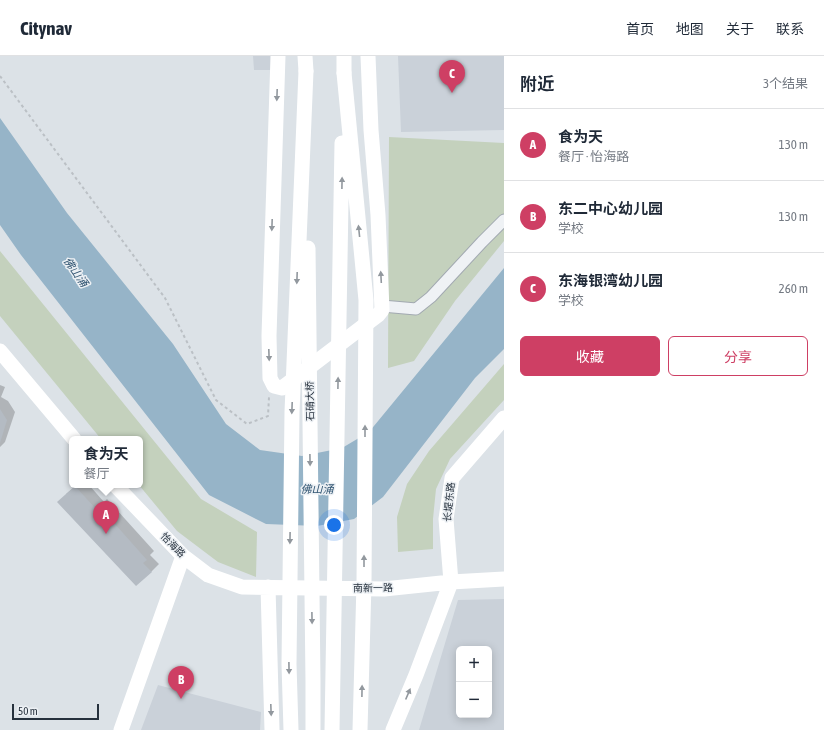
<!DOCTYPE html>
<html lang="zh">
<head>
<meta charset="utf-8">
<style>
	body { margin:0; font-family:"Asap Condensed","Noto Sans SC",sans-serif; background:#f2f2f3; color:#1f2937 }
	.controls { position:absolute; right:12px; bottom:12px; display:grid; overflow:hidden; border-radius:6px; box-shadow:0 2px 10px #0003 }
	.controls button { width:36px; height:36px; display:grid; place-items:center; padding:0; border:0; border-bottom:1px solid #e0e1e3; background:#fff; color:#1f2937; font:20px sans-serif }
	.scale { position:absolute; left:12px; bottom:10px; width:87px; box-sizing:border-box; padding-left:4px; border:2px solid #26313d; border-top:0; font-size:11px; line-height:14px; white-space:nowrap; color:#26313d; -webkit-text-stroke:3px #ecf0f4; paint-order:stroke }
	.you { position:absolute; left:334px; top:469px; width:14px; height:14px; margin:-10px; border:3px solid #fff; border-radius:50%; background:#1a73e8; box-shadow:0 0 0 6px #1a73e833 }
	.badge { display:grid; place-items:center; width:26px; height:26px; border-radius:50%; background:#ce3f64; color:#fff; font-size:13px; font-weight:700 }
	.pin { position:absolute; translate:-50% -33px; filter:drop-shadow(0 1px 2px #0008) }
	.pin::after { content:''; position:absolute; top:21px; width:14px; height:12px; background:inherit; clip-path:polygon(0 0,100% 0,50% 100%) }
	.popup { position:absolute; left:69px; top:380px; width:74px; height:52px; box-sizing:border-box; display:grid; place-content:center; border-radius:6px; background:#fff; filter:drop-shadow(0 1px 3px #0005); font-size:13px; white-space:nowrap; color:#747a83 }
	.popup b { font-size:15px; color:#1f2937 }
	.popup::after { content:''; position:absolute; left:50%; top:100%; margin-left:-8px; border:8px solid transparent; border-top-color:#fff }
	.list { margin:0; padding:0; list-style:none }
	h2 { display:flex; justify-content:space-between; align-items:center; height:52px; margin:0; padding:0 16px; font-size:17px }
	h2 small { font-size:13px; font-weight:400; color:#747a83 }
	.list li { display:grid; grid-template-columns:26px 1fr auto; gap:12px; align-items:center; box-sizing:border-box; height:72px; padding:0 16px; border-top:1px solid #e0e1e3 }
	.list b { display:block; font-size:15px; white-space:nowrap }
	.list p { margin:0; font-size:13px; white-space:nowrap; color:#747a83 }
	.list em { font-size:13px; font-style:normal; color:#747a83 }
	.actions { display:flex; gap:8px; padding:12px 16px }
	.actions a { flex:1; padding:9px 0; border:1px solid #ce3f64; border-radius:6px; text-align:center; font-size:14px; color:#ce3f64 }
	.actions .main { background:#ce3f64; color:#fff }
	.map { position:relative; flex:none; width:504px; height:674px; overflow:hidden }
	header { display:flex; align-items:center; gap:24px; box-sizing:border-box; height:56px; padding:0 20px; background:#fff; border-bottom:1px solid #e0e1e3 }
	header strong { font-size:19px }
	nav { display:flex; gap:22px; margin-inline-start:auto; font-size:14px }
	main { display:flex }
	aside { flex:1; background:#fff }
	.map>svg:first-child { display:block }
	.built { fill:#cad1d9; fill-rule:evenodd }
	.green { fill:#c4d1bd }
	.water { fill:#96b4c8 }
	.shadow { fill:#0003 }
	.building { fill:#b4bbc3 }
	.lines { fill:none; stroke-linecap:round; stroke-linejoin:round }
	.street-casing { stroke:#a2a9b1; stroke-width:13 }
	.path { stroke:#bbc0c5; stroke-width:2; stroke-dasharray:3 3; stroke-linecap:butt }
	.street { stroke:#eff2f5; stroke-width:11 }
	.secondary { stroke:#fff; stroke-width:15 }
	.secondary-bridge { stroke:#fff; stroke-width:15 }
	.oneway { fill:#92989e }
	.labels { text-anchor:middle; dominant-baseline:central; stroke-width:3; stroke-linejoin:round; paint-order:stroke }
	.street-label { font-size:10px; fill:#26313d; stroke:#ecf0f4 }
	.water-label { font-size:11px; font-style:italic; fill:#305471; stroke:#ecf0f4 }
</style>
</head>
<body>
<header>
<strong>Citynav</strong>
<nav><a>首页</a><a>地图</a><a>关于</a><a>联系</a></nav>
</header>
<main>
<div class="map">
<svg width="504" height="674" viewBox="0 0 504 674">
	<rect width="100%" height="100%" fill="#dce2e7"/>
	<path class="built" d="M253,0H271V14H254Z
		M398,0H504V74L401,76Z
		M504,543V674H419L458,544ZM459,593H489V659H459Z
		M158,629L261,656L260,674H141Z"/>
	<path class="green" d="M389,81L504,87V185L455,245L414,305L388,312Z
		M0,195L201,443L257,476L256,521L218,506L177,475L139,429L140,383H101L0,260Z
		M504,308V344L450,403L436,433L433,463V493L398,496L397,461L407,428L429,395Z"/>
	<path class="water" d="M0,62L67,157L173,288L226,368L260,394L302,400L342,392L369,376L504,212V293L475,322L383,441L354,463L317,470L266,468L209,439L21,199L0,169Z"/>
	<path class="shadow" d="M0,329L5,331L1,341L8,345L15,356L5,386L0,391Z
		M77,429H89L104,446L107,443L154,495L150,499L159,508L151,516L66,438Z"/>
	<path class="building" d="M0,353L7,364L0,387Z
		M75,430L96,453L99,450L147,504L143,507L152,516L136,530L57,446Z"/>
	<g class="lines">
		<defs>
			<path id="street" d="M382,250L416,253L431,241L482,186L504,164"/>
		</defs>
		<use href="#street" class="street-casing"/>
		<path class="path" d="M0,20L165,242L216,344L247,368L268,360L269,341"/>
		<use href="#street" class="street"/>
		<path class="secondary" d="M278,0L269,280L270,322L274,330L282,332L378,259L382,254L378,159L371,74L368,0
			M305,0L306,15
			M344,17V0
			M0,295L74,383
			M115,429L183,500L208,519L242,531L384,533L451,526L504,523
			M268,531L272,674
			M121,674L183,500
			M393,674L416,619L451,526L446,463L452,422L504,362"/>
		<path class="secondary-bridge" d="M344,17L366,244L364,527L360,674
			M308,192L313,626V674
			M291,674L289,608L292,356L306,15
			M332,674L342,87"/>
	</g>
	<defs><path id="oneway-solid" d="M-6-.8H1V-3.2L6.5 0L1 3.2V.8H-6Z"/></defs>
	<g class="oneway">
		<use href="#oneway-solid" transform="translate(277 39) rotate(92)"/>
		<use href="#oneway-solid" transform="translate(342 127) rotate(-89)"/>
		<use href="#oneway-solid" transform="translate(272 169) rotate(92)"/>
		<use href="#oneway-solid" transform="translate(359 175) rotate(-96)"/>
		<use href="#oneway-solid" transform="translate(381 221) rotate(-93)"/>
		<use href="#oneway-solid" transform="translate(297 222) rotate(92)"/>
		<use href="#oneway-solid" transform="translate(269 299) rotate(88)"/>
		<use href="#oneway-solid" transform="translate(338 327) rotate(-89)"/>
		<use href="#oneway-solid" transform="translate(292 352) rotate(92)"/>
		<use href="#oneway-solid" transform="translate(365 375) rotate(-90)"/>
		<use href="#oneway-solid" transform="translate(310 404) rotate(89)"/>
		<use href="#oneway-solid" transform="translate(290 482) rotate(91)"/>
		<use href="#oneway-solid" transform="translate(364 505) rotate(-90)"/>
		<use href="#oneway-solid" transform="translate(312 562) rotate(89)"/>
		<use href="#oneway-solid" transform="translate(289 612) rotate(89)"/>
		<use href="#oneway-solid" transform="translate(362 635) rotate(-89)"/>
		<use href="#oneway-solid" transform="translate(408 638) rotate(-67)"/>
		<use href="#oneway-solid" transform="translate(271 654) rotate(88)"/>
	</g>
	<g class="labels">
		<g class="street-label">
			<text transform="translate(310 345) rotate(-91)">石𬒔大桥</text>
			<text transform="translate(449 446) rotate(-84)">长堤东路</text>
			<text transform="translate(173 489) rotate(45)">怡海路</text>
			<text transform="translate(373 532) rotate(-1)">南新一路</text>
		</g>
		<g class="water-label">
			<text transform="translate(76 216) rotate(55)">佛山涌</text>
			<text x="317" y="433">佛山涌</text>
		</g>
	</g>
</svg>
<div class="controls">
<button>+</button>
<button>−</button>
</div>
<div class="scale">50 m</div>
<div class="you"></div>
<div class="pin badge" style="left:106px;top:478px">A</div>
<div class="popup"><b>食为天</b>餐厅</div>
<div class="pin badge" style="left:181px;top:643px">B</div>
<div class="pin badge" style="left:452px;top:37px">C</div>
</div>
<aside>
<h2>附近<small>3个结果</small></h2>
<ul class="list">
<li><span class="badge">A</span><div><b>食为天</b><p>餐厅 · 怡海路</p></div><em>130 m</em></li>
<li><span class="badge">B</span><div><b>东二中心幼儿园</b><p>学校</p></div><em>130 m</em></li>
<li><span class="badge">C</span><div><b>东海银湾幼儿园</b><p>学校</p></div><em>260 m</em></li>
</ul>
<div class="actions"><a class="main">收藏</a><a>分享</a></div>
</aside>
</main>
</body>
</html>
